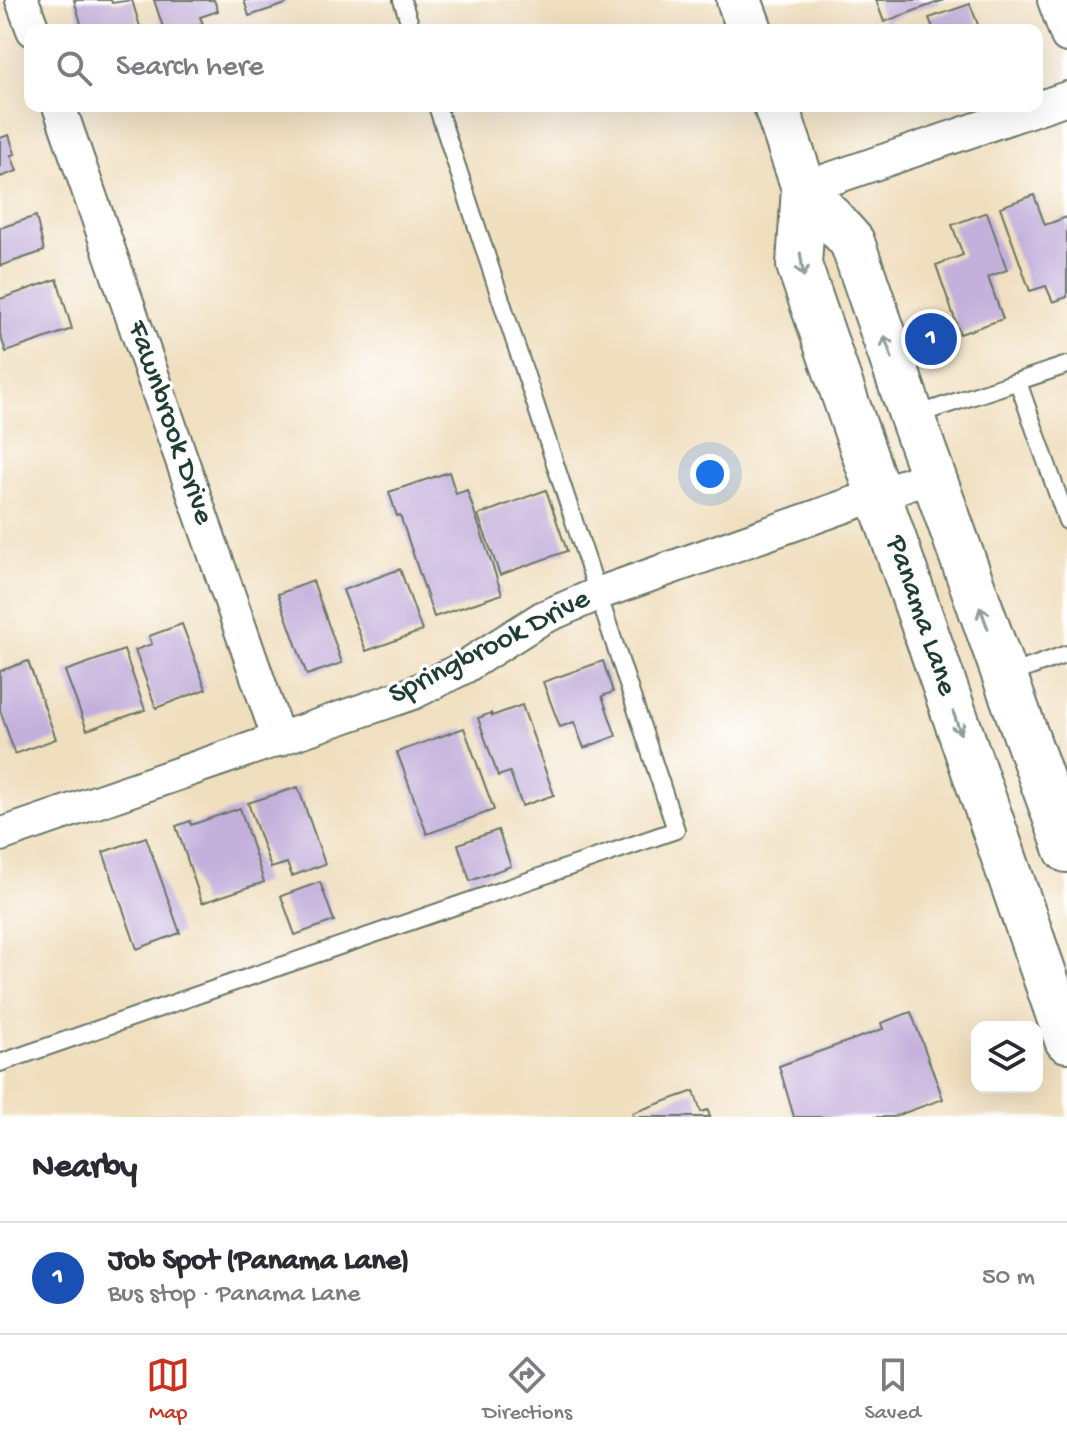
<!DOCTYPE html>
<html lang="en">
<head>
<meta charset="utf-8">
<style>
	body { margin:0; font-family:"Gochi Hand",sans-serif; background:#f2f2f3; color:#2b2b33 }
	.controls { position:absolute; right:24px; bottom:24px; display:grid; overflow:hidden; border-radius:16px; box-shadow:0 8px 32px #0002 }
	.controls button { width:72px; height:72px; display:grid; place-items:center; padding:0; border:0; border-bottom:2px solid #e1e1e2; background:#fff; color:#2b2b33; font:40px sans-serif }
	.you { position:absolute; left:710px; top:474px; width:28px; height:28px; margin:-20px; border:6px solid #fff; border-radius:50%; background:#1a73e8; box-shadow:0 0 0 12px #1a73e833 }
	.badge { display:grid; place-items:center; width:52px; height:52px; border-radius:50%; background:#c8321e; color:#fff; font-size:26px; font-weight:700 }
	.pin { position:absolute; translate:-50% -50%; border:4px solid #fff; box-shadow:0 2px 8px #0006 }
	.list { margin:0; padding:0; list-style:none }
	h2 { display:flex; justify-content:space-between; align-items:center; height:104px; margin:0; padding:0 32px; font-size:34px }
	h2 small { font-size:26px; font-weight:400; color:#7c7c81 }
	.list li { display:grid; grid-template-columns:52px 1fr auto; gap:24px; align-items:center; box-sizing:border-box; height:112px; padding:0 32px; border-top:2px solid #e1e1e2 }
	.list b { display:block; font-size:30px; white-space:nowrap }
	.list p { margin:0; font-size:26px; white-space:nowrap; color:#7c7c81 }
	.list em { font-size:26px; font-style:normal; color:#7c7c81 }
	.icon { flex:none; width:44px; height:44px; fill:none; stroke:currentColor; stroke-width:2; stroke-linecap:round; stroke-linejoin:round }
	.map { position:relative; flex:none; width:1067px; height:1117px; overflow:hidden }
	.search { position:absolute; background:#fff; box-shadow:0 8px 32px #0002; left:24px; right:24px; top:24px; height:88px; display:flex; align-items:center; gap:20px; box-sizing:border-box; padding:0 28px; border-radius:16px; color:#7c7c81; font-size:30px }
	.sheet { height:216px; background:#fff }
	nav { display:flex; justify-content:space-around; align-items:center; box-sizing:border-box; height:112px; border-top:2px solid #e1e1e2; background:#fff; font-size:22px; color:#7c7c81 }
	nav a { display:grid; justify-items:center; gap:4px }
	nav .on { color:#c8321e }
	.map>svg:first-child { display:block }
	.building { fill:#c4b1db }
	.lines { fill:none; stroke-linecap:round; stroke-linejoin:round }
	.lane-casing { stroke:#687665; stroke-width:20 }
	.street-casing { stroke:#687665; stroke-width:36 }
	.secondary-casing { stroke:#687665; stroke-width:48 }
	.lane { stroke:#fff; stroke-width:16 }
	.street { stroke:#fff; stroke-width:32 }
	.secondary { stroke:#fff; stroke-width:44 }
	.oneway { stroke:#8f9e9a }
	.labels { text-anchor:middle; dominant-baseline:central; stroke-width:7; stroke-linejoin:round; paint-order:stroke }
	.street-label { font-size:30px; fill:#1f3d34; stroke:#fff }
</style>
</head>
<body>
<div class="map">
<svg width="1067" height="1117" viewBox="0 0 1067 1117">
	<rect width="100%" height="100%" fill="#fff"/>
	<filter id="ink" filterUnits="userSpaceOnUse"><feTurbulence type="fractalNoise" baseFrequency=".0125" numOctaves="2"/><feDisplacementMap in="SourceGraphic" scale="16" xChannelSelector="R" yChannelSelector="G"/><feConvolveMatrix kernelMatrix="1 2 1 2 8 2 1 2 1" color-interpolation-filters="sRGB"/></filter>
	<filter id="wash" filterUnits="userSpaceOnUse"><feTurbulence type="fractalNoise" baseFrequency=".006" numOctaves="4" result="noise"/><feDisplacementMap in="SourceGraphic" scale="32" xChannelSelector="R" yChannelSelector="G"/><feGaussianBlur stdDeviation="1.8" result="paint"/><feColorMatrix in="noise" values="0 0 0 0 0 0 0 0 0 0 0 0 0 0 0 0 0 1.4 0 .05"/><feComposite in="paint" operator="in"/></filter>
	<g filter="url(#wash)">
		<rect width="100%" height="100%" fill="#f0dfbf"/>
		<g id="blocks">
			<path class="building" d="M74,0H111L112,3L132,0L141,30H83Z
				M154,0H214L218,11L200,17L203,24L183,30H164Z
				M244,0H284L286,4L249,16Z
				M876,0H944L884,22Z
				M970,4L980,30H934L929,18Z
				M9,135L15,154L11,155L17,171L0,177V138Z
				M1034,195L1045,225L1067,217V297L1053,302L1046,286L1030,291L1000,207Z
				M987,212L1007,270L988,277L1003,319L960,334L936,265L963,255L952,225Z
				M36,216L44,251L0,266V228Z
				M57,279L72,329L6,352L0,334V299Z
				M449,472L456,494L467,490L502,594L434,617L400,515L397,516L389,492Z
				M546,490L567,551L500,575L478,515Z
				M400,569L422,631L366,651L343,590Z
				M313,581L342,663L307,675L278,594Z
				M182,624L206,689L156,708L135,650L152,644L149,636Z
				M124,650L145,710L87,730L65,671Z
				M28,661L56,739L15,754L0,710V671Z
				M603,661L613,692L602,696L616,736L584,748L574,722L560,727L543,682Z
				M522,705L554,795L522,806L510,772L498,776L478,718L491,713L492,716Z
				M464,728L494,810L427,834L397,752Z
				M298,787L325,864L292,876L287,863L271,868L248,803Z
				M240,808L264,882L202,903L176,826L190,821L191,825Z
				M498,830L511,866L470,881L458,844Z
				M146,837L180,933L137,949L103,852Z
				M320,882L334,921L295,935L281,896Z
				M911,1012L943,1099L893,1117H794L779,1066L883,1029L881,1023Z
				M694,1091L701,1112L708,1110L710,1117H634L632,1113Z"/>
		</g>
	</g>
	<g filter="url(#ink)">
		<use href="#blocks" fill-opacity="0" stroke="#687665" stroke-width="2"/>
		<g class="lines">
			<defs>
				<path id="lane" d="M402,0L412,30
					M1018,382L1067,521
					M913,416L1067,365
					M1008,675L1067,654
					M0,1063L676,830L437,106"/>
				<path id="street" d="M22,0L33,30
					M1054,0L1067,36
					M59,106L279,740
					M804,188L1067,98
					M0,835L413,693L463,668L542,618L600,593L933,475"/>
				<path id="secondary" d="M739,0L750,30
					M776,106L804,188L852,242L912,417L1067,850
					M804,188L799,265L1067,1040"/>
			</defs>
			<use href="#lane" class="lane-casing"/>
			<use href="#street" class="street-casing"/>
			<use href="#secondary" class="secondary-casing"/>
			<use href="#lane" class="lane"/>
			<use href="#street" class="street"/>
			<use href="#secondary" class="secondary"/>
		</g>
		<defs><path id="oneway-shaft" d="M-6 0H5M1.5-3L5.5 0L1.5 3" fill="none" stroke-width="1.6" stroke-linecap="round" stroke-linejoin="round" transform="scale(2)"/></defs>
		<g class="oneway">
			<use href="#oneway-shaft" transform="translate(802 265) rotate(82)"/>
			<use href="#oneway-shaft" transform="translate(888 347) rotate(-109)"/>
			<use href="#oneway-shaft" transform="translate(984 618) rotate(-110)"/>
			<use href="#oneway-shaft" transform="translate(957 723) rotate(71)"/>
		</g>
	</g>
	<g class="labels">
		<g class="street-label">
			<text transform="translate(169 423) rotate(71)">Fawnbrook Drive</text>
			<text transform="translate(920 616) rotate(71)">Panama Lane</text>
			<text transform="translate(490 648) rotate(-27)">Springbrook Drive</text>
		</g>
	</g>
</svg>
<div class="controls">
<button><svg class="icon" aria-label="layers" viewBox="0 0 24 24"><path d="M12 4l9 5-9 5-9-5zM3 14l9 5 9-5"/></svg></button>
</div>
<div class="you"></div>
<div class="pin badge" style="left:931px;top:339px;background:#1a4fb4">1</div>
<div class="search"><svg class="icon" aria-label="search" viewBox="0 0 24 24"><circle cx="10" cy="10" r="6"/><path d="M15 15l6 6"/></svg>Search here</div>
</div>
<section class="sheet">
<h2>Nearby<small></small></h2>
<ul class="list">
<li><span class="badge" style="background:#1a4fb4">1</span><div><b>Job Spot (Panama Lane)</b><p>Bus stop · Panama Lane</p></div><em>50 m</em></li>
</ul>
</section>
<nav>
<a class="on"><svg class="icon" aria-label="map" viewBox="0 0 24 24"><path d="M3 6l6-2 6 2 6-2v14l-6 2-6-2-6 2zM9 4v14M15 6v14"/></svg>Map</a>
<a><svg class="icon" aria-label="directions" viewBox="0 0 24 24"><path d="M12 3l9 9-9 9-9-9zM9 14v-3h6M13 9l2 2-2 2"/></svg>Directions</a>
<a><svg class="icon" aria-label="saved" viewBox="0 0 24 24"><path d="M7 4h10v16l-5-4-5 4z"/></svg>Saved</a>
</nav>
</body>
</html>
